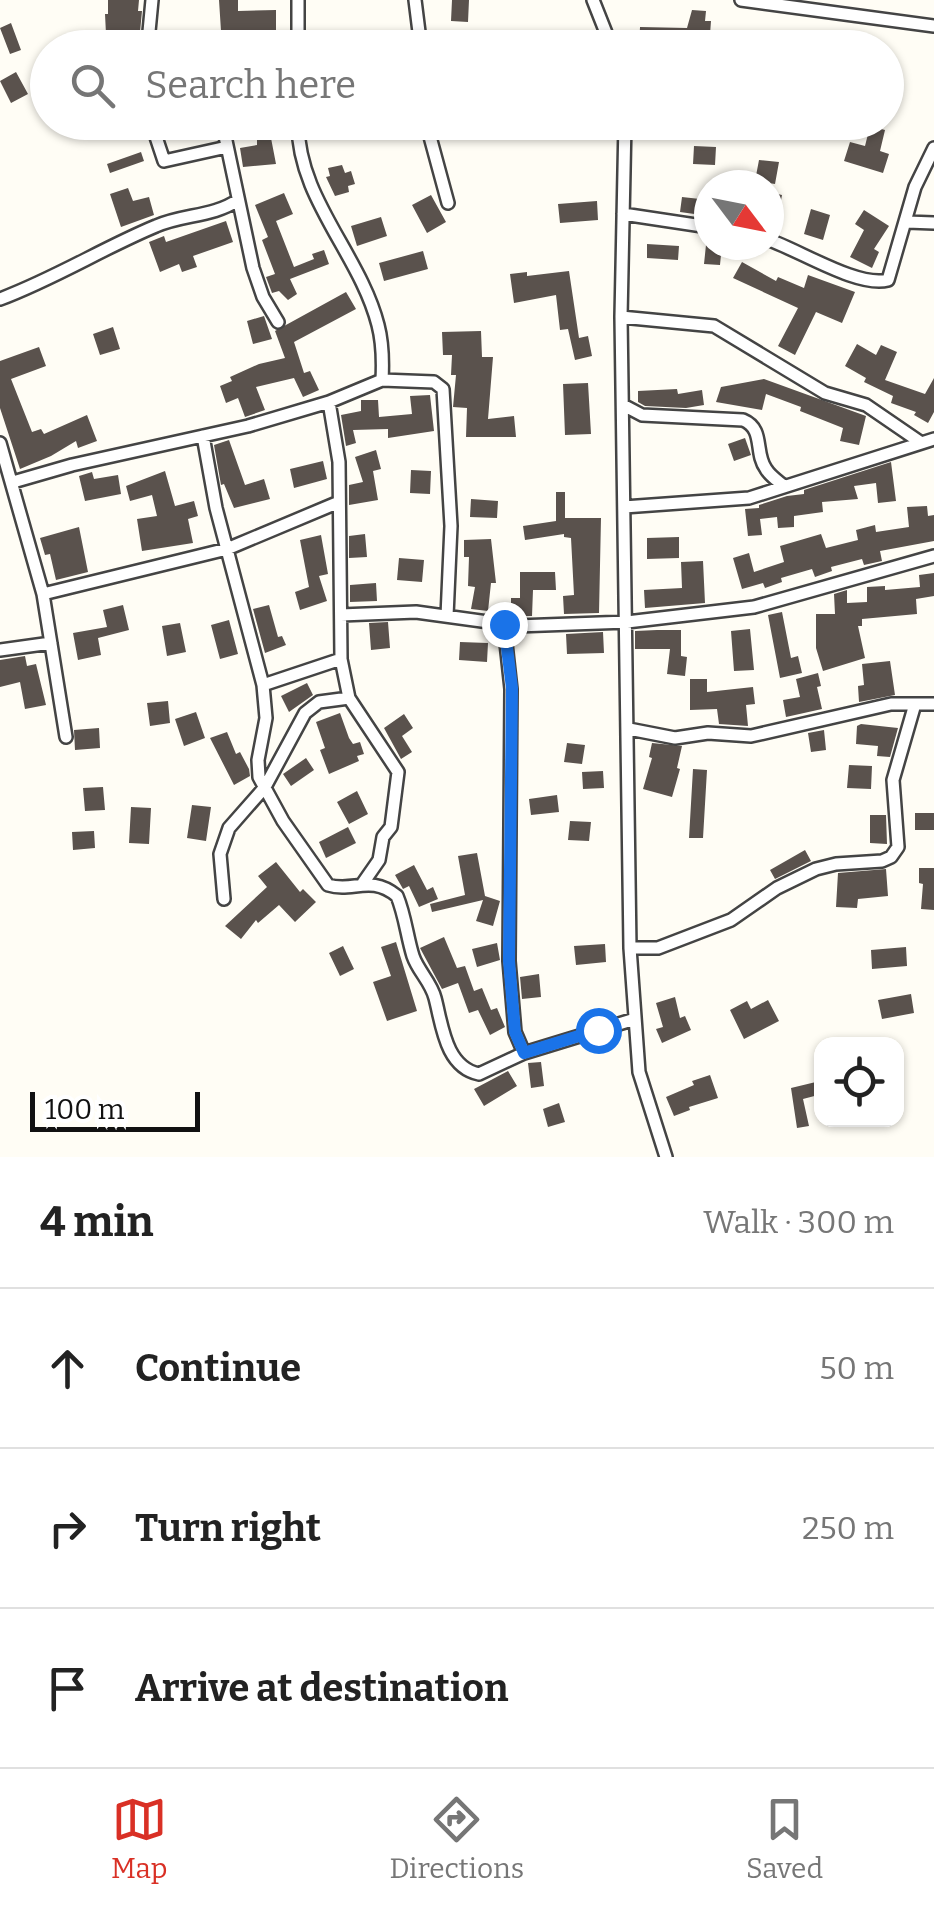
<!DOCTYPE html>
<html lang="en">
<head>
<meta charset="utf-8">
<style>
	body { margin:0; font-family:Bitter,serif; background:#f6f6f6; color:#222 }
	.controls { position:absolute; right:30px; bottom:30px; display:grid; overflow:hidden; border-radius:20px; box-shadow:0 2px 8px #0004 }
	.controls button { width:90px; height:90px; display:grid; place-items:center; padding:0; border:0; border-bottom:2px solid #e0e0e0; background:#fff; color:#222; font:50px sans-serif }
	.compass { position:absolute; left:694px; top:170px; width:90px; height:90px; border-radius:50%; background:#fff; box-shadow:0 2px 8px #0004; rotate:122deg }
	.scale { position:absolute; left:30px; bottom:25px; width:170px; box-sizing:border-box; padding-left:10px; border:5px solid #111; border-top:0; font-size:28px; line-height:35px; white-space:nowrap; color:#111; -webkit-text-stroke:8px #fff; paint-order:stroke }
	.stop { position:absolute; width:30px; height:30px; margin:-22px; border:8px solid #1a73e8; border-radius:50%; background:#fff }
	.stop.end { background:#1a73e8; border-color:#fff; box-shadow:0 2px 10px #0008 }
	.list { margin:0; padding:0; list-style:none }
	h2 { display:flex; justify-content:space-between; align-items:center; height:130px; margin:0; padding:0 40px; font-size:42px }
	h2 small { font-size:32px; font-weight:400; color:#767676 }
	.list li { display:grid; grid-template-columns:65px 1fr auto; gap:30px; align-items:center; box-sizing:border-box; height:160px; padding:0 40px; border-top:2px solid #e0e0e0 }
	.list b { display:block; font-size:38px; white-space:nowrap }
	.list em { font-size:32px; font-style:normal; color:#767676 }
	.icon { flex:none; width:55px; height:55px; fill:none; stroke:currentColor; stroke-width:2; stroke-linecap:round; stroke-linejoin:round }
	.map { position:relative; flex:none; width:934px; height:1157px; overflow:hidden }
	.search { position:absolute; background:#fff; box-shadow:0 2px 8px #0004; left:30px; right:30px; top:30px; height:110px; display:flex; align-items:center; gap:25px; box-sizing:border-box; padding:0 35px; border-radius:55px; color:#767676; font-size:38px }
	.sheet { height:610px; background:#fff }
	nav { display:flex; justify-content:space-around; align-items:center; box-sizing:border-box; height:140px; border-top:2px solid #e0e0e0; background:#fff; font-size:28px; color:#767676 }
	nav a { display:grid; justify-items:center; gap:5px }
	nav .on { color:#d93025 }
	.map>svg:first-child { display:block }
	.building { fill:#5a524d }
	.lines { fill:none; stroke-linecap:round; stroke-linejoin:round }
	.minor-casing { stroke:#444; stroke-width:16 }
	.minor { stroke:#fff; stroke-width:11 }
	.route { stroke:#1a73e8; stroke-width:12 }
</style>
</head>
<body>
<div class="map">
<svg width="934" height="1157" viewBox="0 0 934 1157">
	<rect width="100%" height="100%" fill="#fffdf5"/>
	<path class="building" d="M108,0H139L138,11H142L140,32L106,34L105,14H108Z
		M219,0H238V11L276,10V30L221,31Z
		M452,0H469L468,22L451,21Z
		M692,10L706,11L705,21H711L709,48H639L640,27L687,28Z
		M11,23L21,50L10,54L0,28Z
		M16,72L28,94L11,103L0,81Z
		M659,122H701V130L659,132Z
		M870,126L885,130L880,151L889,154L883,173L844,161L850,142L865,146Z
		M271,138L276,164L243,167L240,148L257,145V140Z
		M694,146L716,147L715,165L693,164Z
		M141,152L144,161L110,173L107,164Z
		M759,160L779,162L775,184L755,181Z
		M342,165L345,173L351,171L355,184L348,186L349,192L335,196L326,177L330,176L328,168Z
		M128,188L133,201L149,197L154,215L121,227L110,194Z
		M769,192L782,195L775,232L769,231Z
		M284,193L293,214L276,221L294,267L314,259L312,254L324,250L329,264L290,279L297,294L288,300L279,291L272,293L266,277L275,274L262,240L268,237L255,205Z
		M431,195L446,222L427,233L412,205Z
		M682,197L709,200V216L680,212Z
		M597,201L598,220L560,223L558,204Z
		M811,209L830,215L823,240L804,234Z
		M864,210L889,226L874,249L879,252L872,268L850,257L864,230L855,224Z
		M381,217L387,236L357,246L351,226Z
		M226,221L233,242L193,256L197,267L182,272L179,264L160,272L149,242L164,236L166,242Z
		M647,244L679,246L678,260L647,258Z
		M706,245H722L720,265L704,264Z
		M423,251L428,269L384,281L379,263Z
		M742,262L776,281L778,277L804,288L808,275L855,292L842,323L816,312L795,355L778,346L798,308L733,278Z
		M569,271L579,338L588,336L592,356L575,360L568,329L560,330L556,295L514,303L510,274L527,272V276Z
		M346,292L356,309L294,342L304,373L310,371L319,390L303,397L294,378L256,387L265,410L245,417L238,398L226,403L220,386L232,381L230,377L259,364L285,358L275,331Z
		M264,316L272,339L253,344L247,321Z
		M113,327L120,349L100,355L93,334Z
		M481,331L482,357H493L488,419L514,416L516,437H466L467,408L453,407L456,375H451L452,355H443L442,332Z
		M857,344L876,355L881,345L897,352L885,380L925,394L934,378V412L928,423L914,415L916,412L891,403L893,396L864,382L866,378L845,366Z
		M39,347L46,366L11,379L32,432L41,429L44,434L87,415L97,441L78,448L76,441L51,456L20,469L0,408V361Z
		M764,379L866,416L859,445L840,441L843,428L800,411L801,407L766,394L762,410L716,402L721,387Z
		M588,383L591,434L565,435L563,384Z
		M677,389L678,394L702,390L704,405L686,408L645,406L638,402V391Z
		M430,395L434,431L388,438V429L353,430L356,443L346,446L341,415L361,411V400H378L379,417L412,414L410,396Z
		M745,438L751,455L734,461L728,444Z
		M229,440L245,485L264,479L270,499L234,508L224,484L221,485L214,445Z
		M376,450L381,469L373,471L378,500L349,505V485L363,482L355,457Z
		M323,461L327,479L294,488L290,469Z
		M891,462L896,501L878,503L876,483L854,486L858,499L822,502L823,512L794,516V527L778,528L777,517L760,519L762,535L748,536L745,509L759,508V505L787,496L804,494V490Z
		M411,470L431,471L430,494L410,493Z
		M165,471L175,506L194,501L198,516L188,519L193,543L142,551L137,519L157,516L152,495L130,501L126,486Z
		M92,472L94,479L118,475L121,494L85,501L79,476Z
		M556,492H565V518H601L599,613L564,614L563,596L574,595L571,538L564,537V534L525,540L523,526L556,521Z
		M471,499L498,501L497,518L470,517Z
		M927,506L928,516L934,515V541L880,551L882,561L864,565L862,559L831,567L832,571L815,577L812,569L781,578L782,582L765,588L763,583L742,589L733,558L749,553L754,572L784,562L780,546L821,534L826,548L858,540L856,530L875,525L876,532L909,527L907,507Z
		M79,527L88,572L56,580L50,554L45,555L40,538Z
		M365,534L367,557L349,558V536Z
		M321,535L328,574L319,576L327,601L300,610L295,592L309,587L300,540Z
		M679,537V558L647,559V538Z
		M491,539L496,583H491L488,611L471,609L475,587L468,586L469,557H464V540Z
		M399,558L424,560L422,582L397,580Z
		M703,561L705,603L645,608L644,590L682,588L681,562Z
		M520,572H555L556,590H533L532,616H511V598H520Z
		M934,573V596L916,599L917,614L862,619V626H858L865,658L823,671L816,648V614H835L834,594L847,590V603L867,602V587L885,586V590L920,587L919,575Z
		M376,583L377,601L350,602V585Z
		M123,605L129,630L98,638L101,655L78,660L73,633L107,627L103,610Z
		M269,605L278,637L282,636L286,645L265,653L253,609Z
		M782,612L791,658L798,656L802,673L780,678L768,615Z
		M229,620L238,654L220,659L211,625Z
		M388,622L390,648L371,650L369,623Z
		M180,623L186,652L167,656L162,626Z
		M750,629L754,670L734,671L731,631Z
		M657,630H681V656L687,657L685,676L667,674L670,649H635V631Z
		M603,632L604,653L567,654L566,634Z
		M460,642L488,643L487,662L459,660Z
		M25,656L27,666L36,664L46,705L25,709L20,682L0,687V660Z
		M890,661L895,695L859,702L858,686L864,685L862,664Z
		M818,673L821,686L817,687L822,709L786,717L783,700L800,697L796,679Z
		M690,679H707V692L753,687L755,704L746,705L748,726L719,724L717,709L690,710Z
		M307,683L313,695L289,712L281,696Z
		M168,701L170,723L150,726L147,703Z
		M196,712L205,738L184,746L175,719Z
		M340,713L349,738L353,744L360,742L364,754L357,756L359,761L329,774L320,750L325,748L316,722Z
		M404,714L413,728L402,736L412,752L401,759L384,728Z
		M861,724L898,728L890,757L877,756L878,746L856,744L857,726Z
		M99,728L100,748L75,750L74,730Z
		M824,730L826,750L811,752L808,733Z
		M227,732L236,754L240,752L249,769L250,776L234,785L210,738Z
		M567,743L585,745L582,764L564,762Z
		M652,743L682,746L677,768L680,769L672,797L643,789L652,758L649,757Z
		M306,758L314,770L291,786L283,774Z
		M849,765L872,766L871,789L847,788Z
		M693,769L707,770L703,838H689Z
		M603,771L604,788L583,789L582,772Z
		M103,787L105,810L85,811L83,788Z
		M357,791L368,814L349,824L337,802Z
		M557,795L559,812L531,815L529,799Z
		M192,805L211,807L206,841L187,838Z
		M131,807L151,808L149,844L129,843Z
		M915,813H934V830H915Z
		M870,815H886L887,844L870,843Z
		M570,821L591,822L589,841L568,840Z
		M348,827L356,843L326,858L319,842Z
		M94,831L95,848L73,850L72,832Z
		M805,850L811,861L775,879L770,870Z
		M477,853L485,896L500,901L493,926L476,921L483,900L432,912L430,904L465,895L458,856Z
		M276,862L300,892L303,889L316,902L295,922L279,905L258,923L256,920L241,939L225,926L267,887L258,876Z
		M414,865L427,890L433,887L438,899L419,907L409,886L403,889L395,875Z
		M919,868H934V910L921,909L923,884L919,883Z
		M886,869L888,896L858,899L857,908L836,907L838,873Z
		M444,937L457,968L465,966L474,991L482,988L491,1010L497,1008L505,1027L490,1035L478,1010L469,1013L458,983L442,989L420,948Z
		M396,942L417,1011L387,1021L373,982L391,976L381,947Z
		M497,943L500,960L477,967L472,949Z
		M605,944L606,962L576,965L574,946Z
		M343,946L354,969L340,976L329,953Z
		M906,947L907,966L872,969L871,950Z
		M539,974L541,997L522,999L520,977Z
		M911,994L914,1013L882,1019L878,1000Z
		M675,997L680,1018L685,1016L691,1030L662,1043L656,1029L663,1027L656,1003Z
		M768,1000L779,1021L744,1039L730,1010L747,1001L751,1009Z
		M541,1062L544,1086L531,1088L528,1063Z
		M508,1071L517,1086L484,1106L474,1089Z
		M710,1075L718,1098L689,1107L690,1110L674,1116L666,1097L694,1085L692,1081Z
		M820,1081L822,1094L803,1099L809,1126L797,1128L791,1088Z
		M559,1103L565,1122L548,1127L543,1109Z"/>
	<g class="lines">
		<defs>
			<path id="minor" d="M415,0L421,48
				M593,0L612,48
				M741,0L934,26
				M148,42L152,0
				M298,48V0
				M151,122L164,161L227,147
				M222,122L253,268L263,297L278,322
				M298,122C297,198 360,254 378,325C383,344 383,361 382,380
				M426,122L448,203
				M625,122L621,317L630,948L639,1072L666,1157
				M623,214L709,227
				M907,222L934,223
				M769,240C799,250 858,288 888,280L915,187L934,148
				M0,299C54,279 103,248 156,226C183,214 213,217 238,200
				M621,317L714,326L825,393L866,405L920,442
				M329,402L339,462L341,659L349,698L398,772L391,827L383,837L379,860L363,883
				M623,405L642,415L743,420C765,429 754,453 766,469C770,476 778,481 784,486
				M203,436L216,508L263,685L266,718L258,760L259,777L283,821L328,885C353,893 370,874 397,896C405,915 407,937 413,956C418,971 431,982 435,998C442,1024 445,1067 479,1074L524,1053L635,1019
				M0,443L43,594L66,737
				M13,482L72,465L248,426L329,402L382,380L434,382L443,389L451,526L447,616
				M624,507L749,498L934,439
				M43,594L227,549L339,502
				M341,615L416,612L517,626L627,622L754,607L934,556
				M504,625L511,689L509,961L515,1032L524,1053
				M0,650L51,643
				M263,685L341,659
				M629,729L675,738L708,733L751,736L891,704H934
				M224,899L220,854L229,828L265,787L305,713L319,702L349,698
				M630,948H658L731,920L777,888L816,869L836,864L882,861L891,857L898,847L893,780L915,704"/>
		</defs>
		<use href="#minor" class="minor-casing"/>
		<use href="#minor" class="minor"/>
	</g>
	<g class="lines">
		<path class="route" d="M504,624L512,688L509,961L515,1032L524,1053L598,1030"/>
	</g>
</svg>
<div class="controls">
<button><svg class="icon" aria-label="locate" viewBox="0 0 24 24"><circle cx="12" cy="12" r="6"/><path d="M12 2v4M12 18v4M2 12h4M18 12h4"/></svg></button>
</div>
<svg class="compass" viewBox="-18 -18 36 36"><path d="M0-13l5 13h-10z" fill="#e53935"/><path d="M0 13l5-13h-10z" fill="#767676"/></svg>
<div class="scale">100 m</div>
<div class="stop" style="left:598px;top:1030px"></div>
<div class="stop end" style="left:504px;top:624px"></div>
<div class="search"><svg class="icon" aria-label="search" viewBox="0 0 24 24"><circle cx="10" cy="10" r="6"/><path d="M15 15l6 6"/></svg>Search here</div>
</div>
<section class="sheet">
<h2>4 min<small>Walk · 300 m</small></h2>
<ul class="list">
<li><svg class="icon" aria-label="ahead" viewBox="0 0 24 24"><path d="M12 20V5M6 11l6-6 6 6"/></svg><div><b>Continue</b></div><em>50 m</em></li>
<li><svg class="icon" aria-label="right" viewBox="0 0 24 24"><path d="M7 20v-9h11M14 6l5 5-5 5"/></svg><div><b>Turn right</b></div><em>250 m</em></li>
<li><svg class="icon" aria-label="arrive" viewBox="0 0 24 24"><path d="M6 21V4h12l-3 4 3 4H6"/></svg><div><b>Arrive at destination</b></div></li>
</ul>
</section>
<nav>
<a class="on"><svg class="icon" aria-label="map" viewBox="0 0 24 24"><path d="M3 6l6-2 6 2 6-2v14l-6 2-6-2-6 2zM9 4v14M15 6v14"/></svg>Map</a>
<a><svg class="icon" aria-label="directions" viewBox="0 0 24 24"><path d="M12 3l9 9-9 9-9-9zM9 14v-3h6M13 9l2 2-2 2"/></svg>Directions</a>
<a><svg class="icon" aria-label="saved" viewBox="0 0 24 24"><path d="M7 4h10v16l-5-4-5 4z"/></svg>Saved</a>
</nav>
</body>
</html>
